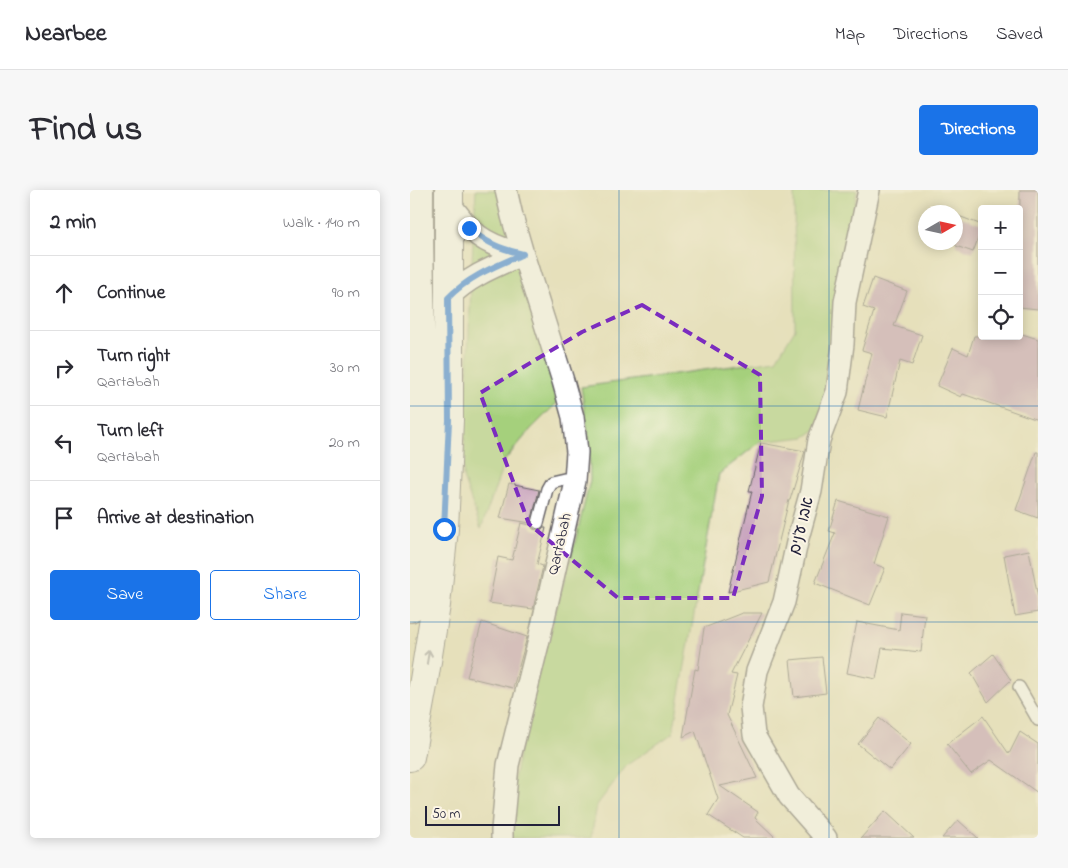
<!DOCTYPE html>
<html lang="en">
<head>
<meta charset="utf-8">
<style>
	body { margin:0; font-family:"Indie Flower","Playpen Sans Hebrew",sans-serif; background:#f7f7f7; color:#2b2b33 }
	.controls { position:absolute; right:15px; top:15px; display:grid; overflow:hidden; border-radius:5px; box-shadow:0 2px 12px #0003 }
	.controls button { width:45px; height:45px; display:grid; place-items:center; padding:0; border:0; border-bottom:1px solid #e1e1e2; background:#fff; color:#2b2b33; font:25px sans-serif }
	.compass { position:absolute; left:508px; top:15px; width:45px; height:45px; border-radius:50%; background:#fff; box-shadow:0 2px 12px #0003; rotate:81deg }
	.scale { position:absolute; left:15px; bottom:12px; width:135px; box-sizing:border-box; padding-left:5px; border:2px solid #22223b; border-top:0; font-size:14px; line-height:18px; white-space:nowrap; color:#22223b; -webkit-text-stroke:4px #fcf5e5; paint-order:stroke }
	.stop { position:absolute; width:15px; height:15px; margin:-11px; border:4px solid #1a73e8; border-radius:50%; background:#fff }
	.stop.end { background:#1a73e8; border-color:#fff; box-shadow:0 1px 5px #0008 }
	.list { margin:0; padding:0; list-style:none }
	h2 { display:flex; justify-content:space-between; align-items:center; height:65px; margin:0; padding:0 20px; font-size:21px }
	h2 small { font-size:16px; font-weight:400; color:#7c7c81 }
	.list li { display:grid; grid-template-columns:32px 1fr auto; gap:15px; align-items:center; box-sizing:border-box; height:75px; padding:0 20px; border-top:1px solid #e1e1e2 }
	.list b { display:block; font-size:19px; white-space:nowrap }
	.list p { margin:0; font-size:16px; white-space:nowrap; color:#7c7c81 }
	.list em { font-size:16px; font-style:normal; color:#7c7c81 }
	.actions { display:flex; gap:10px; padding:15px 20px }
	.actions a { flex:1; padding:11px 0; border:1px solid #1a73e8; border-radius:5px; text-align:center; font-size:18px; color:#1a73e8 }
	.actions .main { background:#1a73e8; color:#fff }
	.icon { flex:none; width:28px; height:28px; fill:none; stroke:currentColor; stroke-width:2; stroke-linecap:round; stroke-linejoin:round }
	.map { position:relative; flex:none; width:628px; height:648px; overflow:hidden; border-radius:5px }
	header { display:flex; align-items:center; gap:30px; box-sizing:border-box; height:70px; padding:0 25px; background:#fff; border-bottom:1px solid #e1e1e2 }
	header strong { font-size:24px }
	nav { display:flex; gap:28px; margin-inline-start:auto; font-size:18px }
	.intro { display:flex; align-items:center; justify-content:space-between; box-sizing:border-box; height:120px; padding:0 30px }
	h1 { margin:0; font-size:35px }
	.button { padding:12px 22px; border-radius:5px; background:#1a73e8; color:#fff; font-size:18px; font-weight:700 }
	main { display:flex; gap:30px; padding:0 30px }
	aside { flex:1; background:#fff; border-radius:5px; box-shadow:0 2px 12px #0003 }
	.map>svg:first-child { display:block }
	.green { fill:#a5d07c; stroke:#64795c }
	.building { fill:#c097b8 }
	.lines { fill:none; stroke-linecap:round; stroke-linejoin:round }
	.service-casing { stroke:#676468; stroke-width:14 }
	.minor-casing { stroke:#676468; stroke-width:24 }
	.primary-casing { stroke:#676468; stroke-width:30 }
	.service { stroke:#fff; stroke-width:11 }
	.minor { stroke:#fff; stroke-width:21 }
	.primary { stroke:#fff; stroke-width:28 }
	.oneway { stroke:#9c9ca7 }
	.route { stroke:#1a73e8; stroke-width:6 }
	.marked { fill:none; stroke:#7b2cbf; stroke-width:4; stroke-dasharray:10 6; stroke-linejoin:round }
	.grid { fill:none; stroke:#1f6fb2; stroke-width:1; stroke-opacity:0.55 }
	.labels { text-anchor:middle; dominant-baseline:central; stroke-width:4; stroke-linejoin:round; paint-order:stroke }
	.street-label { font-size:16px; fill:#22223b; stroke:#fcf5e5 }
</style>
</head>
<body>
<header>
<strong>Nearbee</strong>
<nav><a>Map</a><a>Directions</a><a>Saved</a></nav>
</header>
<div class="intro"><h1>Find us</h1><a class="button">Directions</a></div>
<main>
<aside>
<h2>2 min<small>Walk · 140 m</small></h2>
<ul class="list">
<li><svg class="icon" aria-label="ahead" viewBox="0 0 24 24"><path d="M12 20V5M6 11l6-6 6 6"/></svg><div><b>Continue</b></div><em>90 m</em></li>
<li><svg class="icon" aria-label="right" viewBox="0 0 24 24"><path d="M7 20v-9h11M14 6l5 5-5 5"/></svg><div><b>Turn right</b><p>Qartabah</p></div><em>30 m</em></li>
<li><svg class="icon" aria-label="left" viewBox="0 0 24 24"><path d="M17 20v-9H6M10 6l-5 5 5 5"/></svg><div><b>Turn left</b><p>Qartabah</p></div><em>20 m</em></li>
<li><svg class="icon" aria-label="arrive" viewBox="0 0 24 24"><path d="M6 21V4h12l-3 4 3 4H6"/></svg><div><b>Arrive at destination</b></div></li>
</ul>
<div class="actions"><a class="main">Save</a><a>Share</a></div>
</aside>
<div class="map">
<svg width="628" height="648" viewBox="0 0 628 648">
	<rect width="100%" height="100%" fill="#fcf5e5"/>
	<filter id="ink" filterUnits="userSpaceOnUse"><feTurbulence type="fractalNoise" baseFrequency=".02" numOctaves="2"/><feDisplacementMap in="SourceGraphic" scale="10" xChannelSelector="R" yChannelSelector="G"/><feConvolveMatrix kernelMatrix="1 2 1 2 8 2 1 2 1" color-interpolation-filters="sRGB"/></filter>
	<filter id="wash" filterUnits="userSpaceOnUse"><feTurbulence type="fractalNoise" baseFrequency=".0096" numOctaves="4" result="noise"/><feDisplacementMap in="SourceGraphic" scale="20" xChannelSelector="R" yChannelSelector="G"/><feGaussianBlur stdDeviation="1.12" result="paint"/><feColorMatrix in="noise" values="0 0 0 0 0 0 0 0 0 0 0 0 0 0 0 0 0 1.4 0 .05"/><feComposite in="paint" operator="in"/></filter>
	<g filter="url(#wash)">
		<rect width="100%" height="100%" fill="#e6e0bb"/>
		<path class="green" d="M66,0H90L147,213L120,240L95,270L71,339L53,287L62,72Z
			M384,0H447L417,195L407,239L395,247L350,252L309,284L263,543L217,575L187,615L181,648H100L96,628L118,520L166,348L180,290L179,249L171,197L366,170L385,139Z"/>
		<g id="blocks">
			<path class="building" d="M610,0H628V119L609,117Z
				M546,25L572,35V38L563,62L546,56Z
				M463,88L497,101L484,136L512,145L502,175L490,171L477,227L448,220L462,163L452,160L464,121L453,117Z
				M609,143L628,149V230L553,204L551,207L527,196L543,158L558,165L564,146H609Z
				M351,253L395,261L380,310H379L359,392L318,402L342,301H339Z
				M626,262H628V328L606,320Z
				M99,294L129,300L121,333L90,328Z
				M428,311L479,326L464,374L475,378L460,415L405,393L425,343L419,341Z
				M111,333L121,335L123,339L127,340H130L134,338H136L127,374L133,376L123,419L79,413L88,367L102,370Z
				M619,360L628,408V422L605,426L594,365Z
				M491,422L515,425L511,462L472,458L466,489L437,483L447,432L489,440Z
				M332,423H352L321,484L327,485L317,525L347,588L310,596L348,622L345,628L366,648H333L298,625L308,609L285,541L273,547L285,479L288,480L294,438Z
				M72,432L117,447L103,498L57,487Z
				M583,464L601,490L578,512L561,483Z
				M412,467L416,503L384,507L380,470Z
				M573,526L599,564L610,542L628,554V603L581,570L561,584L537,554Z
				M469,528L501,554L480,580L448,554Z
				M475,621L504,648H451Z
				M548,630L568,648H532Z"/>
		</g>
	</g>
	<g filter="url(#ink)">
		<use href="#blocks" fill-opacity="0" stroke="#676468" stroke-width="1"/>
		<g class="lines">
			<defs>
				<path id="service" d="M128,333L137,299L141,292L154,289L165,291
					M609,497L628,530"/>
				<path id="minor" d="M38,10C59,43 74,55 113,64
					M38,108C59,86 86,76 113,64
					M92,648V640L98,575L128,454L165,291L167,262L163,227L153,191L113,64L102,26L96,0
					M416,648L379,606L344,545L341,517L347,481L374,412L388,348L401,301L409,250L427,202L433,154L435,112L459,0"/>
				<path id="primary" d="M0,418C6,360 12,302 12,243C13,162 8,81 9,0
					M0,567L14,490L26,415L34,339L39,230V0"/>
			</defs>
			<use href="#service" class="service-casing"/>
			<use href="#minor" class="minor-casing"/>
			<use href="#primary" class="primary-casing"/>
			<use href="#service" class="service"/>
			<use href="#minor" class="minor"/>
			<use href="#primary" class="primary"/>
		</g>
		<defs><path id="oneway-shaft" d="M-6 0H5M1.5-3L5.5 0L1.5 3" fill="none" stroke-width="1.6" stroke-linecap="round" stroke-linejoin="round" transform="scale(1.25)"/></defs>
		<use class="oneway" href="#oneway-shaft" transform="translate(18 467) rotate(-81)"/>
	</g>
	<g class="lines" filter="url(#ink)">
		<path class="route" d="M34,339L39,230L38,108C59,86 86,76 113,64C91,59 76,53 59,38"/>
	</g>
	<path d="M0 0H628V648H0ZM232,115L350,185L352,306L323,408H208L119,334L70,203L172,142Z" fill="#e6e0bb" fill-opacity=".55" fill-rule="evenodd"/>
	<path class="marked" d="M232,115L350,185L352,306L323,408H208L119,334L70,203L172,142Z"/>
	<path class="grid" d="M209,0V648M419,0V648M0,216H628M0,432H628"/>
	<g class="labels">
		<g class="street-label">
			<text transform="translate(392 336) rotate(-76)">אבו ע'נים</text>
			<text transform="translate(150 354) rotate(-77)">Qartabah</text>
		</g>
	</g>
</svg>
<div class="controls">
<button>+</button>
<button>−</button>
<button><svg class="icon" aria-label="locate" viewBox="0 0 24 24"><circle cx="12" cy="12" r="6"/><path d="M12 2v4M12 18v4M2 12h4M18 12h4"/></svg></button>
</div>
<svg class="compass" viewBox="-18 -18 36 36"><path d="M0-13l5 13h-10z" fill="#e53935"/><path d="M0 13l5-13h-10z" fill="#7c7c81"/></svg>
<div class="scale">50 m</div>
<div class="stop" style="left:34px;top:339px"></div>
<div class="stop end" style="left:59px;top:38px"></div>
</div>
</main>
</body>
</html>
